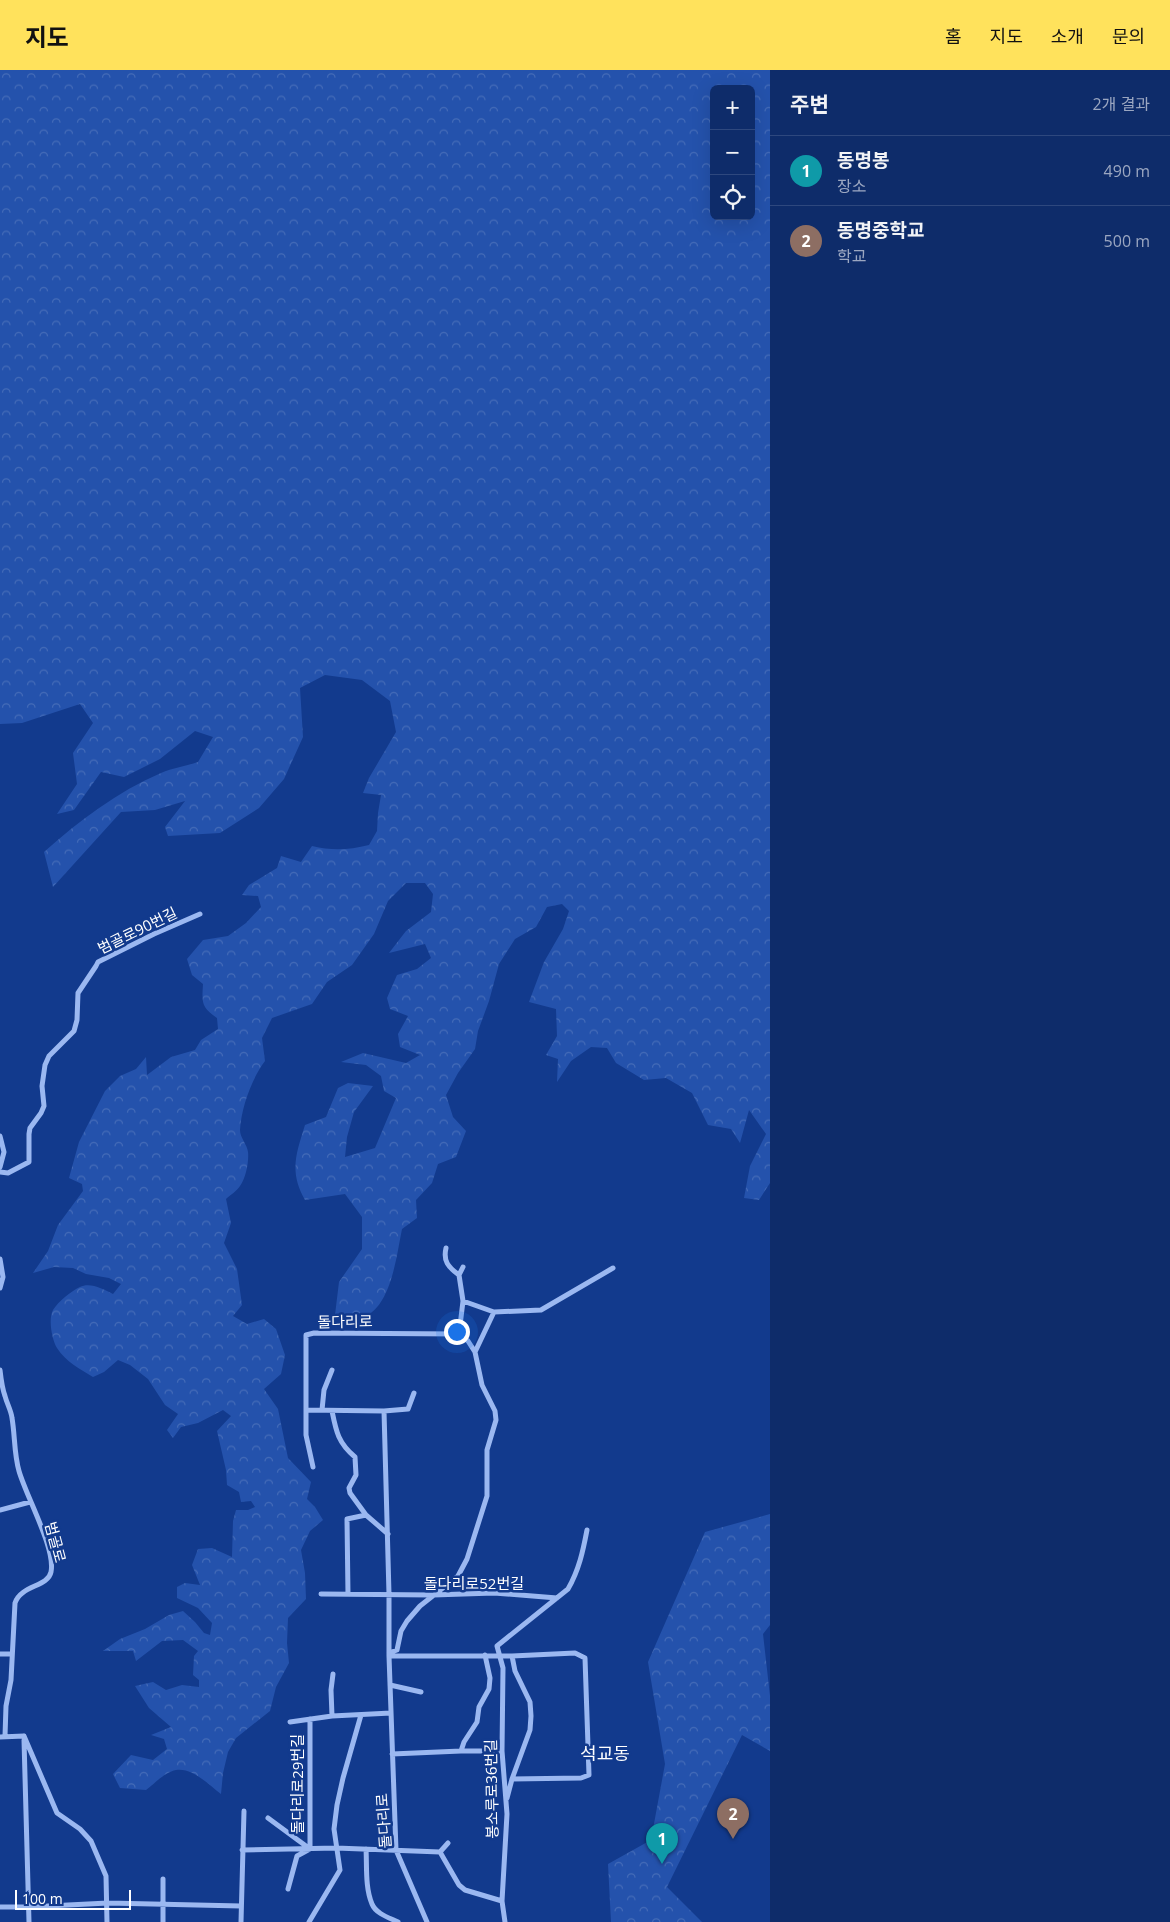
<!DOCTYPE html>
<html lang="ko">
<head>
<meta charset="utf-8">
<style>
	body { margin:0; font-family:"Open Sans","Noto Sans KR",sans-serif; background:#1c3872; color:#f1f3f6 }
	.controls { position:absolute; right:15px; top:15px; display:grid; overflow:hidden; border-radius:8px; box-shadow:0 5px 20px #0002 }
	.controls button { width:45px; height:45px; display:grid; place-items:center; padding:0; border:0; border-bottom:1px solid #2e487e; background:#0e2c6a; color:#f1f3f6; font:25px sans-serif }
	.scale { position:absolute; left:15px; bottom:12px; width:116px; box-sizing:border-box; padding-left:5px; border:2px solid #fff; border-top:0; font-size:14px; line-height:18px; white-space:nowrap; color:#fff; -webkit-text-stroke:4px #123a8d; paint-order:stroke }
	.you { position:absolute; left:456px; top:1261px; width:18px; height:18px; margin:-12px; border:4px solid #fff; border-radius:50%; background:#1a73e8; box-shadow:0 0 0 8px #1a73e833 }
	.badge { display:grid; place-items:center; width:32px; height:32px; border-radius:50%; background:#ffe25c; color:#fff; font-size:16px; font-weight:700 }
	.pin { position:absolute; translate:-50% -41px; filter:drop-shadow(0 1px 2px #0008) }
	.pin::after { content:''; position:absolute; top:26px; width:18px; height:15px; background:inherit; clip-path:polygon(0 0,100% 0,50% 100%) }
	.list { margin:0; padding:0; list-style:none }
	h2 { display:flex; justify-content:space-between; align-items:center; height:65px; margin:0; padding:0 20px; font-size:21px }
	h2 small { font-size:16px; font-weight:400; color:#9ba7c1 }
	.list li { display:grid; grid-template-columns:32px 1fr auto; gap:15px; align-items:center; box-sizing:border-box; height:70px; padding:0 20px; border-top:1px solid #2e487e }
	.list b { display:block; font-size:19px; white-space:nowrap }
	.list p { margin:0; font-size:16px; white-space:nowrap; color:#9ba7c1 }
	.list em { font-size:16px; font-style:normal; color:#9ba7c1 }
	.icon { flex:none; width:28px; height:28px; fill:none; stroke:currentColor; stroke-width:2; stroke-linecap:round; stroke-linejoin:round }
	.map { position:relative; flex:none; width:770px; height:1852px; overflow:hidden }
	header { display:flex; align-items:center; gap:30px; box-sizing:border-box; height:70px; padding:0 25px; background:#ffe25c; color:#111 }
	header strong { font-size:24px }
	nav { display:flex; gap:28px; margin-inline-start:auto; font-size:18px }
	main { display:flex }
	aside { flex:1; background:#0e2c6a }
	.map>svg:first-child { display:block }
	.forest { fill:url(#forest-crowns); fill-rule:evenodd }
	.lines { fill:none; stroke-linecap:round; stroke-linejoin:round }
	.street { stroke:#9bb8f1; stroke-width:5 }
	.labels { text-anchor:middle; dominant-baseline:central; stroke-width:5; stroke-linejoin:round; paint-order:stroke }
	.street-label { font-size:15px; fill:#fff; stroke:#123a8d }
	.quarter-label { font-size:18px; fill:#fff; stroke:#123a8d }
</style>
</head>
<body>
<header>
<strong>지도</strong>
<nav><a>홈</a><a>지도</a><a>소개</a><a>문의</a></nav>
</header>
<main>
<div class="map">
<svg width="770" height="1852" viewBox="0 0 770 1852">
	<defs>
		<pattern id="forest-crowns" width="20" height="18" patternUnits="userSpaceOnUse" patternTransform="scale(1.25)"><rect width="20" height="18" fill="#2452ac"/><path d="M2 6a3 3 0 1 1 6 0M12 15a3 3 0 1 1 6 0" fill="none" stroke="#456cb8"/></pattern>
	</defs>
	<rect width="100%" height="100%" fill="#123a8d"/>
	<path class="forest" d="M0,0H770V1113L759,1130L744,1128L750,1096L766,1064L749,1040L740,1073L731,1059L708,1055L692,1023L666,1008L644,1010L616,993L607,978L591,977L571,991L557,1012L558,989L546,985L557,966L556,939L529,932L544,892L563,859L569,841L562,834L547,837L536,857L515,869L499,894L489,931L478,961L475,979L458,1003L446,1025L453,1047L466,1061L456,1087L438,1094L432,1113L416,1130L417,1148L402,1159C397,1183 392,1231 368,1245C362,1248 352,1249 345,1251L335,1245L339,1212L362,1179V1147L345,1124L305,1130C289,1102 296,1084 305,1055L326,1047L338,1018L348,1013L373,1016L354,1042L347,1067L345,1087L375,1078L396,1028L384,1021L381,1006L366,995L341,992L363,983L406,993L420,985L400,977L398,964L408,946L390,939L387,928L397,905L417,899L431,888L425,874L389,883L406,861L431,842L433,824L425,813H406L388,831L374,864L352,895L327,912L312,934L272,948L262,968L265,991C252,1008 241,1038 240,1060C240,1068 247,1074 248,1082C249,1091 246,1108 240,1116C237,1121 230,1125 226,1129L231,1153L224,1173L237,1199L242,1235L233,1246L247,1254L264,1249L276,1259L285,1285L281,1304L264,1319L278,1339L288,1388L311,1412L307,1429L315,1437L323,1450L310,1461L301,1480L305,1503L306,1529L288,1548L287,1573L289,1593L276,1617L270,1641L236,1668L228,1682L223,1703L221,1724C209,1715 192,1697 176,1700C165,1702 155,1713 146,1720L120,1718L113,1704L131,1685L153,1690L167,1679L164,1669L151,1665L171,1657L149,1638L135,1616L153,1612L166,1620L182,1615L199,1617V1610L193,1605L194,1586L198,1581L183,1570L162,1571L136,1591L133,1581H103L120,1569L145,1559L169,1545L183,1541L195,1552L204,1563L210,1565L212,1553L198,1538L177,1528V1517L185,1513L200,1515L192,1495L198,1479L212,1478L232,1487L233,1451L236,1440H248L255,1437L251,1431L241,1432L239,1422L227,1415L226,1400L217,1361L231,1346L223,1340L198,1353L181,1357L173,1368L167,1360L178,1344L165,1335L148,1309L130,1295L118,1290L104,1302L93,1307C80,1299 66,1292 57,1278C52,1270 48,1249 53,1240C58,1232 71,1221 80,1217C90,1212 103,1219 113,1224L121,1214L109,1208L86,1204L73,1198L54,1197L33,1203L48,1181L58,1155L83,1121L82,1114L69,1108L79,1072L105,1021L120,1006L136,999L146,987L147,1005L171,987L195,980L201,970L218,959L217,948C201,937 202,933 203,914L192,905L187,889L203,870L228,866L246,853L261,837L258,826L242,825L249,815L277,798L281,786L301,792L312,776C332,781 349,780 369,775L377,761L378,743L381,725L363,723L369,708L396,662L390,631L362,610L325,605L300,618L303,667L284,709L259,738L220,763L168,766L165,757L185,731L155,740L121,742L53,817L44,782C80,750 117,722 161,703C172,698 186,696 198,692L213,667L195,661L160,689L124,707L101,702L74,740L57,744L77,714L73,683L93,653L80,634L22,653L0,654ZM714,19H751V146H714Z
		M770,1444V1555L763,1564L770,1626V1681L742,1665L667,1817L702,1852H611L608,1794L651,1770L665,1694L648,1592L705,1462Z"/>
	<g class="lines">
		<path class="street" d="M0,1066L4,1082L0,1097
			M0,1102L8,1103L29,1092V1064L30,1058L41,1043L44,1036L42,1016L45,995L49,986L74,961L77,950L78,923L96,896L98,892L154,864L200,844
			M446,1178C443,1191 448,1197 459,1205L463,1231L459,1264
			M0,1189L3,1207L0,1218
			M459,1205L463,1197
			M463,1231L494,1242L541,1240L613,1198
			M475,1282L494,1242
			M0,1300C1,1309 2,1318 5,1326C7,1334 11,1340 12,1348C15,1365 14,1384 19,1401C26,1426 56,1479 51,1502C48,1517 21,1515 15,1533L11,1610L6,1636L5,1666
			M307,1340L384,1341L408,1339L414,1323
			M322,1340L324,1320L332,1300
			M332,1341C336,1361 338,1373 355,1387L356,1405L349,1418L350,1423L366,1445L388,1464
			M384,1341L389,1524V1586L396,1780L427,1852
			M313,1397L306,1365V1265L314,1263L459,1264
			M0,1440L30,1432
			M321,1524L433,1525L494,1523L557,1528
			M348,1524L347,1449L366,1445
			M389,1583L397,1580L401,1561L407,1551L420,1536L458,1506L467,1489L487,1426V1380L496,1350L495,1341L482,1315L475,1282L468,1271L459,1264
			M0,1584H12
			M389,1586H512L575,1583L585,1588L589,1705L581,1708L512,1709
			M390,1615L421,1622
			M332,1646L331,1620L333,1604
			M310,1649V1779
			M290,1652L332,1646L391,1643
			M24,1666L57,1743L80,1759L91,1771L106,1806L107,1852
			M0,1667L24,1666
			M24,1670L29,1852
			M461,1681L464,1672L477,1652L479,1637L489,1619L490,1608L485,1585
			M392,1684L461,1681H502
			M507,1728L512,1709L530,1660L531,1646L530,1632L515,1601L512,1586
			M268,1748L310,1779
			M366,1779C367,1796 365,1818 372,1834C376,1844 390,1848 398,1852
			M242,1780L336,1778L440,1782L459,1815L465,1820L502,1831
			M440,1782L448,1773
			M163,1809V1852
			M288,1819L297,1786L308,1780
			M0,1837H28L108,1833L241,1836
			M241,1852L244,1741
			M309,1852L340,1800L334,1759L337,1735L343,1708L361,1645
			M505,1852L502,1831L507,1744L502,1681L503,1598L497,1576L568,1519C579,1500 583,1481 587,1460"/>
	</g>
	<g class="labels">
		<g class="street-label">
			<text transform="translate(137 860) rotate(-26)">범골로90번길</text>
			<text transform="translate(345 1251) rotate(-1)">돌다리로</text>
			<text transform="translate(56 1472) rotate(75)">범골로</text>
			<text x="474" y="1513">돌다리로52번길</text>
			<text transform="translate(297 1714) rotate(-90)">돌다리로29번길</text>
			<text transform="translate(491 1719) rotate(-91)">봉소루로36번길</text>
			<text transform="translate(383 1751) rotate(-94)">돌다리로</text>
		</g>
		<g class="quarter-label">
			<text x="605" y="1683">석교동</text>
		</g>
	</g>
</svg>
<div class="controls">
<button>+</button>
<button>−</button>
<button><svg class="icon" aria-label="locate" viewBox="0 0 24 24"><circle cx="12" cy="12" r="6"/><path d="M12 2v4M12 18v4M2 12h4M18 12h4"/></svg></button>
</div>
<div class="scale">100 m</div>
<div class="you"></div>
<div class="pin badge" style="left:662px;top:1794px;background:#0f9aa8">1</div>
<div class="pin badge" style="left:733px;top:1769px;background:#8d6e63">2</div>
</div>
<aside>
<h2>주변<small>2개 결과</small></h2>
<ul class="list">
<li><span class="badge" style="background:#0f9aa8">1</span><div><b>동명봉</b><p>장소</p></div><em>490 m</em></li>
<li><span class="badge" style="background:#8d6e63">2</span><div><b>동명중학교</b><p>학교</p></div><em>500 m</em></li>
</ul>
</aside>
</main>
</body>
</html>
